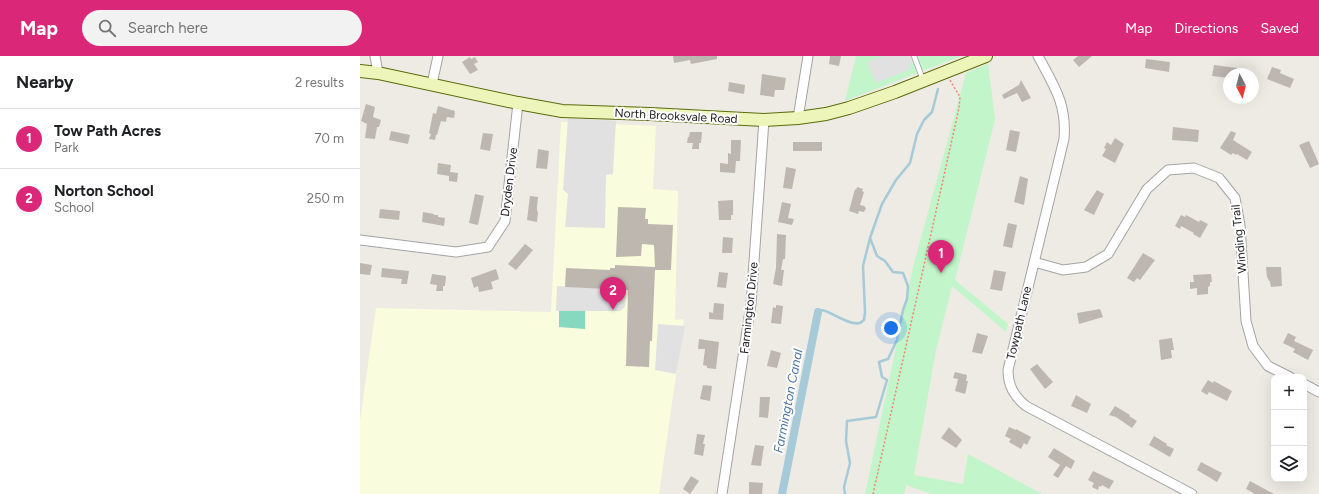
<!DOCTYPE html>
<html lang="en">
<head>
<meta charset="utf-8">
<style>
	body { margin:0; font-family:Figtree,sans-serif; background:#f2f2f2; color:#202124 }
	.controls { position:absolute; right:12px; bottom:12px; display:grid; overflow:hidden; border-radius:8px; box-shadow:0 4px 16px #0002 }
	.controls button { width:36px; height:36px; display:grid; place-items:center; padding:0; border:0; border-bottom:1px solid #e0e0e0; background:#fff; color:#202124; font:20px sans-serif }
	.compass { position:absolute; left:863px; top:12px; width:36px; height:36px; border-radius:50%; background:#fff; box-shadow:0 4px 16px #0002; rotate:173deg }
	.you { position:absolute; left:531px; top:272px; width:14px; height:14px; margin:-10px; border:3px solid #fff; border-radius:50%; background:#1a73e8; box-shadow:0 0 0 6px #1a73e833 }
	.badge { display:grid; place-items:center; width:26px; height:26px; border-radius:50%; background:#db2777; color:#fff; font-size:13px; font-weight:700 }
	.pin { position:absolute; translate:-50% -33px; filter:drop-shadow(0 1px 2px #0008) }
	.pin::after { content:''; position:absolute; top:21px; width:14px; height:12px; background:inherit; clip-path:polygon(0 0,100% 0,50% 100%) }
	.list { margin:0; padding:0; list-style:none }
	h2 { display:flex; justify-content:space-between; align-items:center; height:52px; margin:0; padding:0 16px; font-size:17px }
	h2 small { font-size:13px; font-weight:400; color:#757577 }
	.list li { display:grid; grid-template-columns:26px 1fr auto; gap:12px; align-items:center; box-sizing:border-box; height:60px; padding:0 16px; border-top:1px solid #e0e0e0 }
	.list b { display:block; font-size:15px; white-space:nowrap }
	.list p { margin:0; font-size:13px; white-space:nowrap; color:#757577 }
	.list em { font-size:13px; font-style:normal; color:#757577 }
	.icon { flex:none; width:22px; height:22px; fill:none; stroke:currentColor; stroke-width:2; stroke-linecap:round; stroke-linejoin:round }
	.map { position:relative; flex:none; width:959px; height:438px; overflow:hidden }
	header { display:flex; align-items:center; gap:24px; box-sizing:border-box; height:56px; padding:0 20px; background:#db2777; color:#fff }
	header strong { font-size:19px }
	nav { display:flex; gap:22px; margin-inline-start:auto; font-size:14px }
	.search { width:280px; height:36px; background:#f2f2f2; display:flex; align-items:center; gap:10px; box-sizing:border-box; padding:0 14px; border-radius:22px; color:#757577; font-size:15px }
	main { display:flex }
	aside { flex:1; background:#fff }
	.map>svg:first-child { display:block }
	.education { fill:#fafddd }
	.park { fill:#c2f5ca }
	.pitch { fill:#86d8be }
	.parking { fill:#e1e1e1 }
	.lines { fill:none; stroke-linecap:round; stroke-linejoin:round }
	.stream { stroke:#a6cad8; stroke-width:2.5 }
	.canal { stroke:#a6cad8; stroke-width:8 }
	.building { fill:#beb7b0 }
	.lane-casing { stroke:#a4a4a4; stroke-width:6 }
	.street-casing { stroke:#a4a4a4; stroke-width:11 }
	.secondary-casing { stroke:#5b6c0c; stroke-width:14 }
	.path { stroke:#f08771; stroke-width:1.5; stroke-dasharray:2 2; stroke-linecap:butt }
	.lane { stroke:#fff; stroke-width:4.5 }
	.street { stroke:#fff; stroke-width:9 }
	.secondary { stroke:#eef5ba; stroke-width:12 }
	.labels { text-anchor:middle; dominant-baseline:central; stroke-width:4; stroke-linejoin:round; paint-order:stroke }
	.street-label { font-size:12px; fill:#1d1d1d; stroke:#fff }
	.water-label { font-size:13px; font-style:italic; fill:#5075a6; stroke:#fff }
</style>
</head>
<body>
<header>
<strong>Map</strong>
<div class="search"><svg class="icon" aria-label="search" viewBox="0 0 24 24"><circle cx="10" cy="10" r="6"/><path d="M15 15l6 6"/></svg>Search here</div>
<nav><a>Map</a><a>Directions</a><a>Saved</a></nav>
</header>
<main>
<aside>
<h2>Nearby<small>2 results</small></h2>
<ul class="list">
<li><span class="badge">1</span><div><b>Tow Path Acres</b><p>Park</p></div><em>70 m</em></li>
<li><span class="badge">2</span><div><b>Norton School</b><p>School</p></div><em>250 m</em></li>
</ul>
</aside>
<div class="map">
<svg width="959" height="438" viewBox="0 0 959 438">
	<rect width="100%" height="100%" fill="#edebe3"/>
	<path class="education" d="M201,66L296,70L293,133L318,135L315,264L324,263L299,438H0V365L16,252L191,256Z"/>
	<path class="park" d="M496,0H601L485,45Z
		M628,8L635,63L595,224L648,268L646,276L592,230L576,294L554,419L603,428L608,398L682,438H572L546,429L544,438H505L553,211L606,17Z"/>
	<path class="pitch" d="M199,255H225V273L199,271Z"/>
	<path class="parking" d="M523,0H560L552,7H549L551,13L516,27L507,6Z
		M208,62L256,65L253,118L246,119L245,172L205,171L208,138L203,134Z
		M197,230L266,234L265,251L260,255H196Z
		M298,268L325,270L316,318L295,314Z"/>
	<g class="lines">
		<path class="stream" d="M458,256L462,254C472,256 490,270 499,267C501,267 502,265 504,264L505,256L503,210L510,182L522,148L536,124L550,107L557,78L564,64L572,56L578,33
			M485,438L484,431L490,407L486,385L487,365L516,361L527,324L522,321L519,306L528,303L537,284L543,254L547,243L548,230L543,217L533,216L525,205L517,200L510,182"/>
		<path class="canal" d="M422,438L458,256"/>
	</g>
	<path class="building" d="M313,0H357V3L331,8L330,4L314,7Z
		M470,0H481L479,10L469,8Z
		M718,0H732L719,11L713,4Z
		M110,1L111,3L115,1L118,6L114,8L118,14L110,18L102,6Z
		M786,3L810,6L809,16L785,12Z
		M854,9L877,12L876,18H869V22L852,20Z
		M912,11L921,14L920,17L934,23L930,32L907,23Z
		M402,18L426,22L424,34H415L414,41L400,39Z
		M661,24L671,42L662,46L657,37L644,43L642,39L659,29Z
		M369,26L385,29L384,38L368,35Z
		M6,48L15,51L13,61L21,64L19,71H17L15,83L5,82L7,68L1,65Z
		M78,50L95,55L94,62L87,61L86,66L81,65L77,79H76L75,84L69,83L71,78L69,77L73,57L76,58Z
		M813,71L839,74L838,86L812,84Z
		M650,74L660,76L656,96L646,94Z
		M31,75L50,79L48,88L29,84Z
		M871,75L876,77L873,84L892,96L887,104L877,98L876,99L873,97L871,99L860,92Z
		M330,76H342L341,87H339V93H332L333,87H327L328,81H329Z
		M123,77L133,78L130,95L120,93Z
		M755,82L764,88L755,107L742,100L746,93L744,92L747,86L751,89Z
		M371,84H381L380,105H376L375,117L360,116V107L368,108V97L371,98Z
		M949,85L959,108L950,112L939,89Z
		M433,86H462V95H433Z
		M178,93L189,95L187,113L176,112Z
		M78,107L91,109L90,116L98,117L97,126L89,125V120L77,118Z
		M426,111L436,113L432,133L423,132Z
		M660,120L668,123L664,149L654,146Z
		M497,131L503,133L502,135L504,136L500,149L504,150L506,152L504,156L499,155L498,158L489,155L495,133L496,134Z
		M737,134L744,138L734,159L724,154Z
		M115,138L124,140L118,169L109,167Z
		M170,140L178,141L177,151V155L178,156L177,166L167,164Z
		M373,144V159H371V164H359L358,145Z
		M422,146L431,148L428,162L434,163L432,169L418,166Z
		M258,151L286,152L285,163H288V168L313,169L311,214H295L292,285H290L289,311L266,310L268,234L205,231L206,212L250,214V212H255V209L295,211L294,189L282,188L281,200L256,201Z
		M20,153L40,155L39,164L19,162Z
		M63,156L74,158V159H78V161L85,162L84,170L62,166Z
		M821,159L825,161L826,159L839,166L840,164L848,168L840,182L833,178L834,177L821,170L820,173L815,170Z
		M648,167L657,169L652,192L643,190Z
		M417,178L426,179L425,203H423L421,214H424L422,230L413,228L416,212Z
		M363,181L373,182L372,197H362Z
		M165,188L173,194L156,214L148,208Z
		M783,197L795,204L780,224L777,222L774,226L767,222Z
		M0,207L12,209L10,219L0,218Z
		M906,211H921L922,230L911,231L910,226L907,221Z
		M22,212L49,215L47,228H41L42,223L21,221Z
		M136,213L139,223L131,226L133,233L119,236L118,230L114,232L111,222Z
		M634,214L646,216L642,235L630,233Z
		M359,216L368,217L366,232L357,231Z
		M72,218L86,220L85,230H83V235H76L77,229L70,228Z
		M851,218L852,226H850V230L848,231V238L837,239V232L830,233V226H834L833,219Z
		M354,247L364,248L363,264L349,263V256L353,257Z
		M416,249L423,250L421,268L411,267L413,251L416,252Z
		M740,253L743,261L719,268L717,257Z
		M617,277L628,280L622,298L612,296Z
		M928,277L936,281L934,285L953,294L948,304L933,296L935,293L923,287Z
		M812,282L814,294H811L812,302L801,304L799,284Z
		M339,283L359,286L356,313L347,312V310L343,309L345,293H338Z
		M411,294L421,297L417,312L407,310Z
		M677,308L693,326L685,333L670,313Z
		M595,316L607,319L606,325H608L605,338L595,335L598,323L593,322Z
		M848,324L853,327L854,325L872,335L867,345L849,336L847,339L841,335Z
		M343,329L352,330L350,345L340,343Z
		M716,339L731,348L727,357L711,350Z
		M400,341H410L408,362L399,361Z
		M755,350L770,359L769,360L777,365L772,372L756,361L749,359Z
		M589,371L602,384L596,392L581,382Z
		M649,371L656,374V373L671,381L667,389L664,387L661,393L649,386L651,383L645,380Z
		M337,378L345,379L343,388H345L343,400L334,398Z
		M794,380L807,388L806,389L814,393L810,401L789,389Z
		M395,389L404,390L401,410L391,409Z
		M694,392L715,405L711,413L706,410L698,422L693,419L700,409L688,401Z
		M841,406L862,417L857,426L837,414Z
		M733,415L754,425L749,433L742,429L741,431L739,430L738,434L732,431L734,427L728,424Z
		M331,420L339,425L330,438L323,433Z
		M890,425L914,438H895L886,433Z
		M389,426L403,427L402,438H389Z"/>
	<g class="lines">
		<defs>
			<path id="lane" d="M554,0L563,24"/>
			<path id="street" d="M15,0L18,17
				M678,0C694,30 707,48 704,83L648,314C648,330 654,340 666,350L832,438
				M72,28L78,0
				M438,62L448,0
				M0,184L96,196L128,191L145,165L158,47
				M674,206L703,214L726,211L748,198L787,133L808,114L834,112L859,122L875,142L880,169L886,265L893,290L908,310L930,321
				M944,328L959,336
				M362,438L391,248L404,64"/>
			<path id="secondary" d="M0,15L18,17L158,47L202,55L290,58L404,64L438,62L466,58L489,52L535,36L626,0"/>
		</defs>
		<use href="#lane" class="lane-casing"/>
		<use href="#street" class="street-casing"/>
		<use href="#secondary" class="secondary-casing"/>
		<path class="path" d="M513,438L599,52L600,41L590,24"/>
		<use href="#lane" class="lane"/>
		<use href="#street" class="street"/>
		<use href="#secondary" class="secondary"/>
	</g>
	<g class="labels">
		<g class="street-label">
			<text transform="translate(316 60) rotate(3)">North Brooksvale Road</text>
			<text transform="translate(149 126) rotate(-83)">Dryden Drive</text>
			<text transform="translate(879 183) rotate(-96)">Winding Trail</text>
			<text transform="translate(389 252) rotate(-84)">Farmington Drive</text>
			<text transform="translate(659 267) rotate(-77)">Towpath Lane</text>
		</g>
		<g class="water-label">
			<text transform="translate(428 345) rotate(-79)">Farmington Canal</text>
		</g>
	</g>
</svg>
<div class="controls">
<button>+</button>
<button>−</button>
<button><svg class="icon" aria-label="layers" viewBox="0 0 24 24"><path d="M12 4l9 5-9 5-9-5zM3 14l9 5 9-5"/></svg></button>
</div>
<svg class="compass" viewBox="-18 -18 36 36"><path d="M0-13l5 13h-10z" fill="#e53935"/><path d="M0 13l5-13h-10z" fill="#757577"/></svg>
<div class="you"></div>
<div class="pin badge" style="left:581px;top:217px">1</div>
<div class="pin badge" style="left:253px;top:254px">2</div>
</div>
</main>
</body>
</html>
